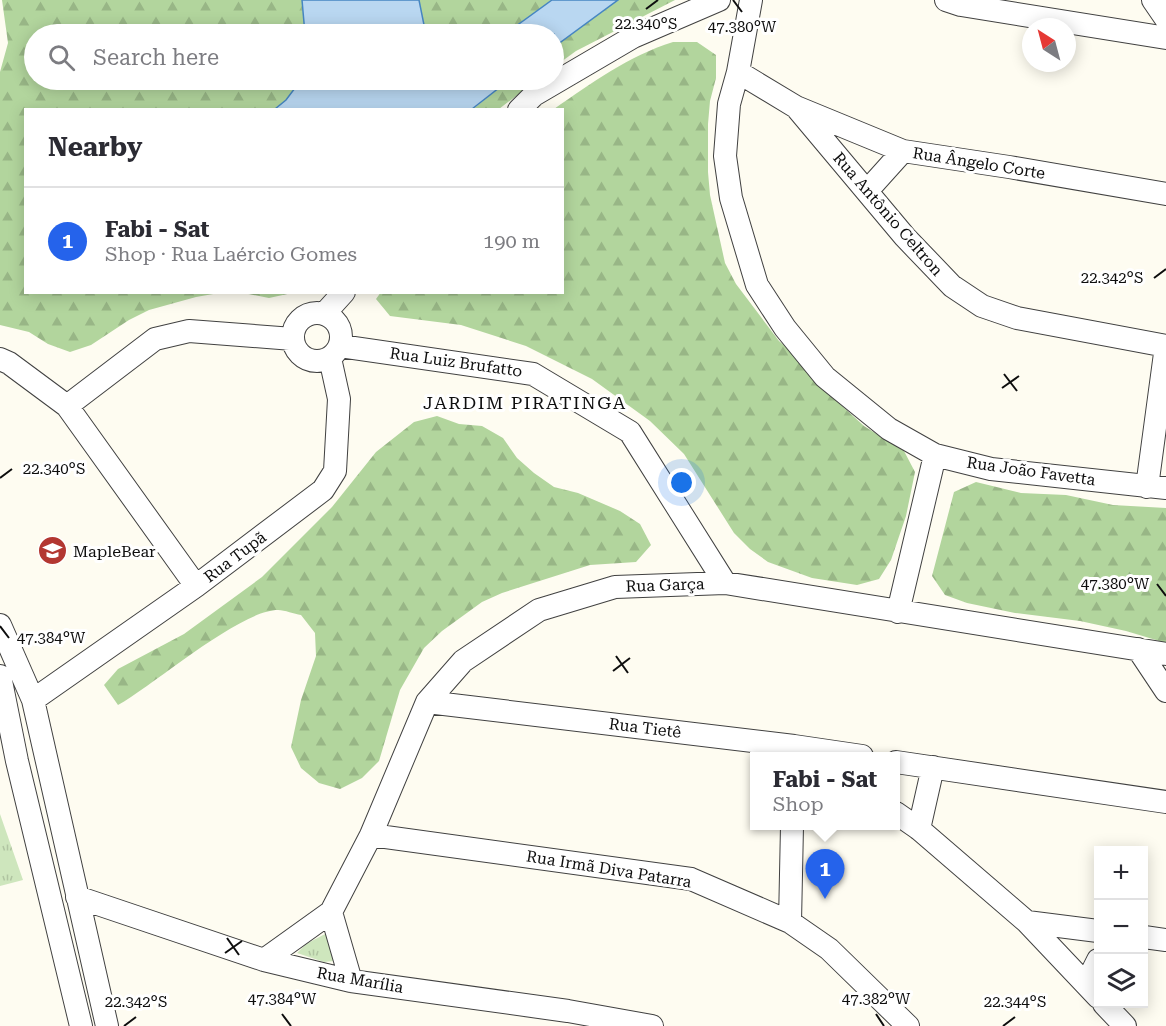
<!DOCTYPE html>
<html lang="en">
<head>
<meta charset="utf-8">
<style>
	body { margin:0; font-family:"Roboto Serif",serif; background:#f7f7f7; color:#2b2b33 }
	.controls { position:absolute; right:18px; bottom:18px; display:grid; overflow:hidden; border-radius:0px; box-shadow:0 3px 15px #0003 }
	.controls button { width:54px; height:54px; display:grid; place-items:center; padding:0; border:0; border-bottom:2px solid #e1e1e2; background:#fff; color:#2b2b33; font:30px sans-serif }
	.compass { position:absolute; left:1022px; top:18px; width:54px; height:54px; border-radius:50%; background:#fff; box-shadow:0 3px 15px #0003; rotate:324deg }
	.you { position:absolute; left:682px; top:483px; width:21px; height:21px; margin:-15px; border:4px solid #fff; border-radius:50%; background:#1a73e8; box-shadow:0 0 0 9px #1a73e833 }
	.badge { display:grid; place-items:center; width:39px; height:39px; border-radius:50%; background:#2563eb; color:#fff; font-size:20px; font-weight:700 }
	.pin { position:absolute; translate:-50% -50px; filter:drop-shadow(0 2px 3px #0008) }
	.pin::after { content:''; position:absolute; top:32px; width:21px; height:18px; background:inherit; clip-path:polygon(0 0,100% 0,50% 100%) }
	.popup { position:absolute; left:750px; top:752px; width:150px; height:78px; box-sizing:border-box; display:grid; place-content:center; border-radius:0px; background:#fff; filter:drop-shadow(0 2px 4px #0005); font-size:20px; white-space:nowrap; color:#7c7c81 }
	.popup b { font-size:22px; color:#2b2b33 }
	.popup::after { content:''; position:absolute; left:50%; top:100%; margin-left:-12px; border:12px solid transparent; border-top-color:#fff }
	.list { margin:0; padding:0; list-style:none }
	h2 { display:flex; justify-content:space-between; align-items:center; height:78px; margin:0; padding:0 24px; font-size:26px }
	h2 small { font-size:20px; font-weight:400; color:#7c7c81 }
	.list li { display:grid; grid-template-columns:39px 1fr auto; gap:18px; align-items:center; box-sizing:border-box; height:108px; padding:0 24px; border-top:2px solid #e1e1e2 }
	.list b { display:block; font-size:22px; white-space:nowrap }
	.list p { margin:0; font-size:20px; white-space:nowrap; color:#7c7c81 }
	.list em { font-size:20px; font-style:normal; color:#7c7c81 }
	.icon { flex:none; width:33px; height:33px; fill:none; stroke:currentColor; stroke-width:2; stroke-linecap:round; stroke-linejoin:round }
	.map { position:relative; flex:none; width:1166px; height:1026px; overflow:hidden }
	.search { position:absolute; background:#fff; box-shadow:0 3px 15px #0003; left:24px; top:24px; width:540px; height:66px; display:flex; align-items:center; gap:15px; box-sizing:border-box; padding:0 21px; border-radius:33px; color:#7c7c81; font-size:22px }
	.panel { position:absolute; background:#fff; box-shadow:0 3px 15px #0003; left:24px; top:108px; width:540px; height:186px; border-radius:0px }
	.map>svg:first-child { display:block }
	.grass { fill:url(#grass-tufts) }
	.forest { fill:url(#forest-firs) }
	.water { fill:#b9d7f1; stroke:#4686c2; stroke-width:1.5 }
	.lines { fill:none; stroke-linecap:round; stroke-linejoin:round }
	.minor-casing { stroke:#414141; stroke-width:24 }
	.minor { stroke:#fff; stroke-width:22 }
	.ticks { fill:none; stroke:#0e0e0e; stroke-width:2 }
	.labels { text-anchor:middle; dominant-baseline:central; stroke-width:6; stroke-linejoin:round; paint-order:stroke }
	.street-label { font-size:16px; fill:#0e0e0e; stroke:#fff }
	.poi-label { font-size:16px; fill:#0e0e0e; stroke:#fff; text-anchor:start }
	.neighbourhood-label { font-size:18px; letter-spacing:1.5px; fill:#0e0e0e; stroke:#fff }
	.ticks-label { font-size:15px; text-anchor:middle; fill:#0e0e0e; stroke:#fff; stroke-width:6; stroke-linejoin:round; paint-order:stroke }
</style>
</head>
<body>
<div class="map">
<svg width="1166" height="1026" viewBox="0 0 1166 1026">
	<defs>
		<pattern id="grass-tufts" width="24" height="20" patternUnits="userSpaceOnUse" patternTransform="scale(1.5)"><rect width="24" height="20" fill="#cee6bd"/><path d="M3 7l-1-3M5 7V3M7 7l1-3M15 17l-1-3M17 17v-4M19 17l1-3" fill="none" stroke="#b0c4a1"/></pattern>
		<pattern id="forest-firs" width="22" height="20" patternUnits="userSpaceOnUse" patternTransform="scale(1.5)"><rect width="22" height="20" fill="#b2d59d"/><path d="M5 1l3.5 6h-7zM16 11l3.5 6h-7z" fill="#98b686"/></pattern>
	</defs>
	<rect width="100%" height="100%" fill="#fefcf1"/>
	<path class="grass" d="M0,814L23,880L0,886Z
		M325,934L329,939L335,961L324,962L297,953L306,944Z"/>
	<path class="forest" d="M2,0H302L305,34H34V80H301L286,100L275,109L26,110V292L292,293L269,298L243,293H219L196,297L149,310L129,320L91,345L70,352L48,344L29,332L0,325V72L8,43Z
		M419,0H552L505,34H432L424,25Z
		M618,0H675L576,51L554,67V47Z
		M673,42H697L716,55V78L710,101L708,124V172L710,195L725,263L736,284L779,341L797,357L829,394L864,426L904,451L915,472L906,516L891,560L879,579L857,585L812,578L768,562L750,549L734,533L684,454L650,421L592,379L526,346L461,325L390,316L376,299L381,292H562V110L554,109C592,83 628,56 673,42Z
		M509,80H537L499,109L472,110Z
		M437,416L459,424L482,426L503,438L517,458L534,473L554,487L578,493L620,511L640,524L651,545L636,562L590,565L502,593L482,602L442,631L424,648L400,690L379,761L362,778L340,789L319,783L301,768L291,747L301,700L316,656L315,633L301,615C294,614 285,610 278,610C240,610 155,684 118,705L104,685L118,669L184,634L262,577L332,507L376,452L414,422Z
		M976,482L1021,493L1066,495L1113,505L1166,508V643L1126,631L1080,621L1015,613L967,603L945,595L932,576L954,492Z"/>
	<path class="water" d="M302,0H419L424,25L432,34H305Z
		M552,0H618L554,47V34H505Z
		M301,80H509L472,109H275L286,100Z"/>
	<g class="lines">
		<defs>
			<path id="minor" d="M751,0L738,72L729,104L725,156L731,198L757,285L785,328L825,377L889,429L935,455L991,469L1166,488
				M946,0L961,5L1166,38
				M1153,0L1166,19
				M738,72L796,107L903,151L1009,167L1166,194
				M796,107L905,237L952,286L982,306L1017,318L1166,346
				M519,110L534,95L633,37L719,0
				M867,191L903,151
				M293 337a24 24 0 1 1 48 0a24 24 0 1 1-48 0Z
				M325,313L344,292
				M340,346L533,374L630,432L725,583
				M0,359L9,363L67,406L196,586
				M67,406L155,339L189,331L293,339
				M1147,487L1166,346
				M898,612L935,455
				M0,625L33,700L107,1026
				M1138,649L1166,691
				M0,676L17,761L81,1026
				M33,700L196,586L323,490L335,471L339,399L330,358
				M427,702L794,746L862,756
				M896,762L1166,802
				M896,813L919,829L1027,922L1098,997
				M919,829L933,767
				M371,835L691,879L790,922L829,949L908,1026
				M77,897L264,960L351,981L568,1011L652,1026
				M331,912L351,981
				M790,922L792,826
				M1027,922L1098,931
				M1144,937L1166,940
				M264,960L331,912L371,835L427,702L463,661L539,610L615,587L725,583L1166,654
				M1086,984L1098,960
				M1104,1004L1125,1026"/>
		</defs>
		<use href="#minor" class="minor-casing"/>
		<use href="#minor" class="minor"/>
	</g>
	<path class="ticks" d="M733,0L742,12M646,9L658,0M1154,278L1166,269M1004,374L1017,391M1002,388L1019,376M0,478L12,469M1157,584L1166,596M0,626L9,638M616,656L628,673M613,671L630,658M227,938L239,955M225,953L242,941M282,1014L291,1026M876,1014L884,1026M124,1026L136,1017M1003,1026L1015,1017"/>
	<defs>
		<symbol id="school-disc" viewBox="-11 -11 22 22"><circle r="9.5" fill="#b33731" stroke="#fff"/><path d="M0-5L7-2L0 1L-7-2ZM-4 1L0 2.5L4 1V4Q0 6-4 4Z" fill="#fff"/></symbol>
	</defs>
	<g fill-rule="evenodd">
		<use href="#school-disc" x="36" y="534" width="33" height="33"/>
	</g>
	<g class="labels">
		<g class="street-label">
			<text transform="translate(979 163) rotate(9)">Rua Ângelo Corte</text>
			<text transform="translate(888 214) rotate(49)">Rua Antônio Celtron</text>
			<text transform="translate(456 362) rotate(8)">Rua Luiz Brufatto</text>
			<text transform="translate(1031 471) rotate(8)">Rua João Favetta</text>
			<text transform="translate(235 557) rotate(-37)">Rua Tupã</text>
			<text transform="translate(665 585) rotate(-2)">Rua Garça</text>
			<text transform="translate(645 728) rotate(7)">Rua Tietê</text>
			<text transform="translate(609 869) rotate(9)">Rua Irmã Diva Patarra</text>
			<text transform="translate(360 980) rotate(10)">Rua Marília</text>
		</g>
		<g class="poi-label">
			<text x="73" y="551">MapleBear</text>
		</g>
		<g class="neighbourhood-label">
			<text x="525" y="402">JARDIM PIRATINGA</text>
		</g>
	</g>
	<g class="ticks-label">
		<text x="646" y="29">22.340°S</text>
		<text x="742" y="32">47.380°W</text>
		<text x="1112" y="283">22.342°S</text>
		<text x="54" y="474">22.340°S</text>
		<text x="1115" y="589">47.380°W</text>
		<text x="51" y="643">47.384°W</text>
		<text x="282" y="1004">47.384°W</text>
		<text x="876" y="1004">47.382°W</text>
		<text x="136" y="1007">22.342°S</text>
		<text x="1015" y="1007">22.344°S</text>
	</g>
</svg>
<div class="controls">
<button>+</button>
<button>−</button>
<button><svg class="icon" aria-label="layers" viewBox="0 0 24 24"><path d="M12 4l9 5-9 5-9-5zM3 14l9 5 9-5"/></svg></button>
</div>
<svg class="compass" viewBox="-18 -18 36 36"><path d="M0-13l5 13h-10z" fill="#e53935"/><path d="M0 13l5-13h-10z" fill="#7c7c81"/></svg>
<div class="you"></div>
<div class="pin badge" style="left:825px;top:899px">1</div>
<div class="popup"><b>Fabi - Sat</b>Shop</div>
<div class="search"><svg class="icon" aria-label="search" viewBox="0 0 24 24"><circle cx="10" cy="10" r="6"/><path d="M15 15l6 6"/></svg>Search here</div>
<section class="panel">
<h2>Nearby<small></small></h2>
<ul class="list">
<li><span class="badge">1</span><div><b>Fabi - Sat</b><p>Shop · Rua Laércio Gomes</p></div><em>190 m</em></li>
</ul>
</section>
</div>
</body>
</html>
